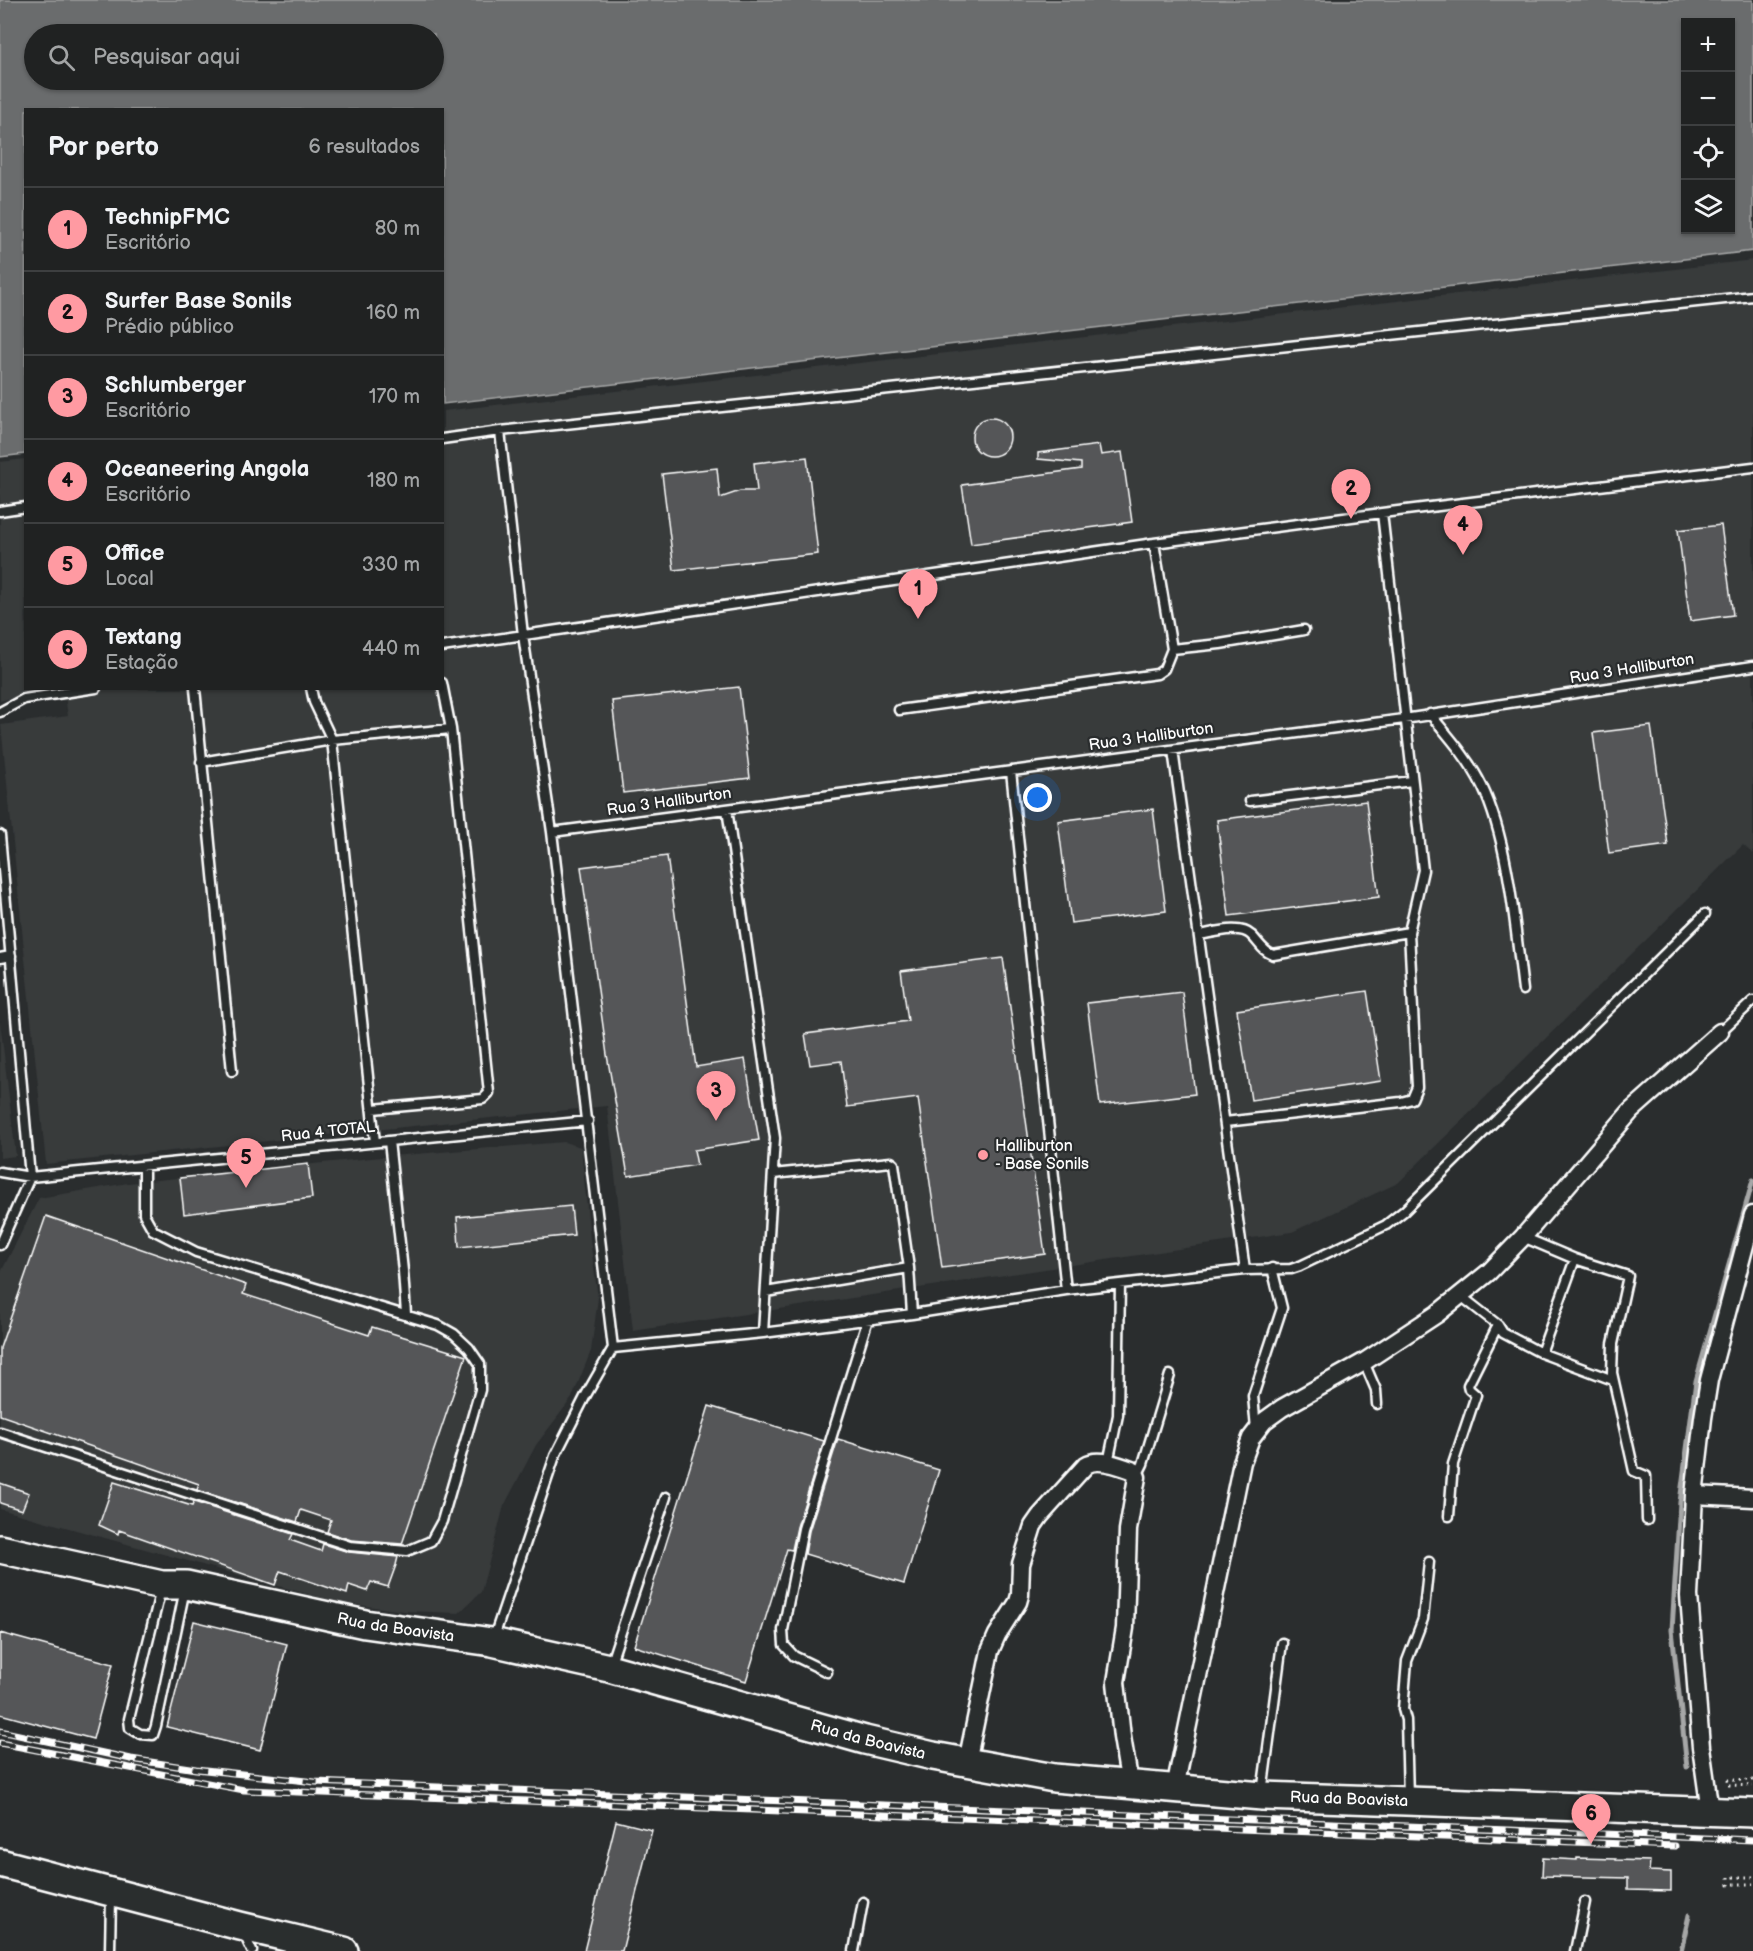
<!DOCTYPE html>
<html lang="pt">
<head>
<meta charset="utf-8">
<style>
	body { margin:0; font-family:"Balsamiq Sans",sans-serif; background:#282a2a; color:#f1f3f6 }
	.controls { position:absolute; right:18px; top:18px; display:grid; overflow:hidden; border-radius:0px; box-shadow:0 2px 4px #0004 }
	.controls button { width:54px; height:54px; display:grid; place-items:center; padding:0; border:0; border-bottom:2px solid #3d3f40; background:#202222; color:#f1f3f6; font:30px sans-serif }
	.you { position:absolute; left:1038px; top:798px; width:21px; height:21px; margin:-15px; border:4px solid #fff; border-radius:50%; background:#1a73e8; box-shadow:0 0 0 9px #1a73e833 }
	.badge { display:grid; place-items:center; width:39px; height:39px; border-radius:50%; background:#ff9aa2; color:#111; font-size:20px; font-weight:700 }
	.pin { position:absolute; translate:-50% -50px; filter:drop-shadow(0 2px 3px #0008) }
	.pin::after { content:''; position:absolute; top:32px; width:21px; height:18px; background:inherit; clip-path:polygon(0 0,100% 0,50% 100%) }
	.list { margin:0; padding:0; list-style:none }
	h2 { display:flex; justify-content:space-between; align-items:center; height:78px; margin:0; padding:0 24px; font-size:26px }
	h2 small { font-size:20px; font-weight:400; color:#a2a4a5 }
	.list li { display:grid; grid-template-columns:39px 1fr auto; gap:18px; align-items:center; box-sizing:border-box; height:84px; padding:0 24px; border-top:2px solid #3d3f40 }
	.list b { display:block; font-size:22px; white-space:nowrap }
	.list p { margin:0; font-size:20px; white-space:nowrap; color:#a2a4a5 }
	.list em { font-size:20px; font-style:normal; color:#a2a4a5 }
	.icon { flex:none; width:33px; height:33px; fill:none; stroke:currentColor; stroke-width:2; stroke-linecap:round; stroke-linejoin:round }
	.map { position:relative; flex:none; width:1753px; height:1951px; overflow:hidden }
	.search { position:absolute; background:#202222; box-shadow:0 2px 4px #0004; left:24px; top:24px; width:420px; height:66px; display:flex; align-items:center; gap:15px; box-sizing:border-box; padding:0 21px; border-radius:33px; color:#a2a4a5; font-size:22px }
	.panel { position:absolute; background:#202222; box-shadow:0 2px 4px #0004; left:24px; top:108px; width:420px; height:582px; border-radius:0px }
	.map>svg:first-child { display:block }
	.built { fill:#373a3b }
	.water { fill:#6a6c6d; stroke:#a6a7a7; stroke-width:1.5; fill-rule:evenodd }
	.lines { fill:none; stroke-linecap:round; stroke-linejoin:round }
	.stream { stroke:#a6a7a7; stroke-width:5 }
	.building { fill:#555758; stroke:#fff; stroke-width:1.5 }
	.service-casing { stroke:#fff; stroke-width:13 }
	.minor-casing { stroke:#fff; stroke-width:21 }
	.primary-casing { stroke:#fff; stroke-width:32 }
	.path { stroke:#fff; stroke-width:3; stroke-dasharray:1.5 4.5; stroke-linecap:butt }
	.service { stroke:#2a2d2e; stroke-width:8 }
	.minor { stroke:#2a2d2e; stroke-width:16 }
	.primary { stroke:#2a2d2e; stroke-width:27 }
	.rail-casing { stroke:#fff; stroke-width:7 }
	.rail { stroke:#2a2d2e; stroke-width:4.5; stroke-dasharray:14; stroke-linecap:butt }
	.poi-dot { fill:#ff9aa2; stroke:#2a2d2e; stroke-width:2 }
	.labels { text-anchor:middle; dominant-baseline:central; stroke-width:4.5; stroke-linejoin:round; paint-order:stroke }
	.street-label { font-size:16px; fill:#fff; stroke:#2a2d2e }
	.poi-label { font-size:16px; fill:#fff; stroke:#2a2d2e; text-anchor:start }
</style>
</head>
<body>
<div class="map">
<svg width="1753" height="1951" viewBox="0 0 1753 1951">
	<rect width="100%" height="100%" fill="#2a2d2e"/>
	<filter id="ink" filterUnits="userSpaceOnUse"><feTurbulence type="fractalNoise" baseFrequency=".0167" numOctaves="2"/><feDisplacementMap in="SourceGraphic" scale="12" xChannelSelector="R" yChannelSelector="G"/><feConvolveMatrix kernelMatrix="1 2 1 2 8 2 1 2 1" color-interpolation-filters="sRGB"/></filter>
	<g filter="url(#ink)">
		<path class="built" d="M1753,260V854L1743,845L1398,1183L1292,1232L633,1331L607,1106L46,1164L1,725L68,716L64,689L442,688L443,411Z
			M25,459L26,688L45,689L0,701V462Z
			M0,1021L16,1156L0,1158Z
			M564,1142L581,1147L590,1239L598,1298L591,1351L572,1398L536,1445L504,1506L481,1592L459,1613L404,1611L336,1602L0,1509V1274L39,1198L128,1183L391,1156Z"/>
		<path class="water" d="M0,0H1753V251L443,404L442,110H26L25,454L0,457ZM1686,22H1730V230H1686ZM34,34H434V80H34Z"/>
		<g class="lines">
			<path class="stream" d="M1687,1767L1672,1630L1680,1502L1696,1381L1753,1180
				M1681,1951L1689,1915"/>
		</g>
		<path class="building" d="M972 437a19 19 0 1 1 38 0a19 19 0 1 1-38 0Z
			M1099,445L1101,455L1122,452L1132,522L971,544L962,485L1081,469V463L1038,459V453Z
			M807,457L818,554L674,570L662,474L717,468L720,498L740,491H757L754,463Z
			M1721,525L1733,615L1690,621L1678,530Z
			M739,687L750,778L623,793L612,701Z
			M1651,726L1668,845L1609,853L1593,733Z
			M1366,801L1379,897L1229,916L1217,820Z
			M1153,809L1166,911L1071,923L1058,821Z
			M667,856L696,1067L745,1059L759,1140L694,1150L697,1165L628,1176L607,1055L581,867Z
			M1003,958L1045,1254L942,1268L918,1098L847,1107L841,1061L810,1065L805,1034L908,1021L901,971Z
			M1367,991L1381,1081L1251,1100L1237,1010Z
			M1182,992L1195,1094L1100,1105L1087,1003Z
			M308,1164L312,1198L184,1214L180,1178Z
			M571,1206L574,1235L459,1247L457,1217Z
			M46,1216L246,1285L243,1294L369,1335L372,1327L466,1356L402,1544L351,1540L327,1532L331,1520L301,1510L297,1522L197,1490L199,1484L0,1415V1348Z
			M709,1406L824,1441L797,1527L792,1550L787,1549L746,1681L634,1646Z
			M838,1439L939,1470L904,1584L805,1554L809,1531Z
			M114,1482L192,1506L194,1502L293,1534L290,1540L321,1551L323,1544L349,1552L398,1557L396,1565L388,1587L371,1582L367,1591L349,1585L347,1594L280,1571L275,1585L119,1530L118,1534L99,1525Z
			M0,1483L29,1493L22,1510L0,1503Z
			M194,1621L287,1644L260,1750L167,1727Z
			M0,1633L113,1664L93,1739L0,1714Z
			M616,1821L652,1830L622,1951H584Z
			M1543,1858L1577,1860V1858L1616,1859V1860L1650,1861L1649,1871L1671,1872V1891L1628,1890V1878L1542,1876Z"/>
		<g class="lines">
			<defs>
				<path id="service" d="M500,431L523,635L552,832L613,1348L763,1333L912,1314L1066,1290L1245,1270L1291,1269L1300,1266L1386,1225L1404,1211L1705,914
					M442,439L500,431L1753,296
					M0,511L26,507
					M1154,543L1172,649
					M442,647L1154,543L1382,513L1753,467
					M195,688L232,1071
					M311,688L314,702L332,740L375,1142
					M899,710L1157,674L1164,669L1172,649L1220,644L1304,630
					M0,712L24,699L96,688
					M1430,714C1449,737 1469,759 1482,786C1509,842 1515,927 1523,990
					M1173,750L1245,1270
					M201,762L332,740L451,729
					M1011,771L1066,1290
					M1250,801L1412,781
					M727,809L775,1138L763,1333
					M552,832L1404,719L1753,666
					M0,835L30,1177L0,1245
					M1199,935C1213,933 1240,924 1251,935C1259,942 1262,951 1273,955L1409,932
					M0,958L11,956
					M1720,1032L1753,1001
					M373,1109L483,1099L489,1093L451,729L442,683
					M1225,1122L1401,1102L1412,1099L1417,1087L1409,932L1423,870L1382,513
					M389,1141L403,1271L406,1314
					M0,1172L30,1177L588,1121
					M773,1174L891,1162L894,1164L909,1268L912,1314
					M1523,1237L1575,1259L1628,1276L1613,1344L1612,1373L1634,1471L1646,1476L1647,1520
					M766,1292L909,1268
					M1461,1296L1498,1325L1503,1333L1541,1353L1613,1380
					M1541,1353L1575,1259
					M1364,1362L1376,1390L1377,1404
					M1256,1429L1253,1396L1282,1308L1272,1268
					M0,1432L350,1546L407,1551L431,1541L442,1521L480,1390V1364L469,1348L454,1334L438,1325L196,1252L153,1230L144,1214V1166
					M1108,1463L1118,1415L1120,1284
					M1137,1476L1143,1464L1170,1375
					M1449,1516L1453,1464L1476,1395L1469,1389L1468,1385L1498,1325
					M161,1589L129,1719L130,1728L140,1734L153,1735L156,1726L185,1589
					M494,1637L555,1456L586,1395L613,1348
					M610,1665L666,1497
					M827,1672L794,1656L784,1645L783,1630L803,1529L868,1319
					M1262,1793L1282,1643
					M1408,1798L1406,1720L1403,1709L1407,1661L1423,1619L1429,1562
					M243,1932L252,1951
					M110,1951L111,1897
					M854,1951L863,1902
					M1575,1951L1585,1902"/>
				<path id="minor" d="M1694,1495L1753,1498
					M967,1762L990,1651L997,1635L1018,1602L1020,1595L1021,1564L1033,1526L1040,1516L1086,1465C1098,1457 1121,1466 1134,1471L1137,1477L1128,1530L1125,1628L1116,1682L1122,1737L1130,1785
					M1175,1788L1242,1462L1251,1438L1264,1421L1282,1408L1364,1362L1437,1314L1489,1272L1523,1237L1631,1111L1720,1032
					M1710,1811L1701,1747L1689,1596L1694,1495L1703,1418L1709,1380L1753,1215"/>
				<g id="primary">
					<path id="s1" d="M0,1549L162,1585H186L365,1624L492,1642L609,1668L865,1740L933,1756L1054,1778L1262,1796L1753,1813"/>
					<path d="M0,1863L240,1926L344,1951"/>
				</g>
			</defs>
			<use href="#service" class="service-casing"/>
			<use href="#minor" class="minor-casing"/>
			<use href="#primary" class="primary-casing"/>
			<path class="path" d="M1753,1780H1728L1729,1785L1753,1786
				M1753,1877H1729V1884H1753"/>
			<use href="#service" class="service"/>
			<use href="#minor" class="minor"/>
			<use href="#primary" class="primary"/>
			<defs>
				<path id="rail" d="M0,1731L131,1759L196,1769L315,1782L1753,1840
					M0,1743L244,1790L1675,1846"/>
			</defs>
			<use href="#rail" class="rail-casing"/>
			<use href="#rail" class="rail"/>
		</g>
	</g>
	<circle class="poi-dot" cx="983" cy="1155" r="6"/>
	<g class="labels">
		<g class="street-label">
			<text transform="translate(1632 669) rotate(-9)">Rua 3 Halliburton</text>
			<text transform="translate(1151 737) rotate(-8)">Rua 3 Halliburton</text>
			<text transform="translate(669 802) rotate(-8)">Rua 3 Halliburton</text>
			<text transform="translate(328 1132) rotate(-6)">Rua 4 TOTAL</text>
			<text stroke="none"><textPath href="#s1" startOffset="404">Rua da Boavista</textPath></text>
			<text stroke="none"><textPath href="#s1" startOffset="890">Rua da Boavista</textPath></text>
			<text stroke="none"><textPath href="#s1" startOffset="1376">Rua da Boavista</textPath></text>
		</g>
		<g class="poi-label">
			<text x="995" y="1146">Halliburton<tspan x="995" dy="18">- Base Sonils</tspan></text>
		</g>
	</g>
</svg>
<div class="controls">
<button>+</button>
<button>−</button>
<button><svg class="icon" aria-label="locate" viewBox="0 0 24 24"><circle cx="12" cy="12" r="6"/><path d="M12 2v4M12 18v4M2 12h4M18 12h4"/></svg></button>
<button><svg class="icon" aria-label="layers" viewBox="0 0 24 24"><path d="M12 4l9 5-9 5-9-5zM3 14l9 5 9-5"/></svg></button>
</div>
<div class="you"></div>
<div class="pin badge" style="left:918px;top:619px">1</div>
<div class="pin badge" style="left:1351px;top:519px">2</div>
<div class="pin badge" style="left:716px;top:1121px">3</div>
<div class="pin badge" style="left:1463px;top:555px">4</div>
<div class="pin badge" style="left:246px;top:1188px">5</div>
<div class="pin badge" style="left:1591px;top:1844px">6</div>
<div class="search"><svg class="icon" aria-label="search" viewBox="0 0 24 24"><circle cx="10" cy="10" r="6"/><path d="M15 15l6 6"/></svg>Pesquisar aqui</div>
<section class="panel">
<h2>Por perto<small>6 resultados</small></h2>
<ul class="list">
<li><span class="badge">1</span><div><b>TechnipFMC</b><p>Escritório</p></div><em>80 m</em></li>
<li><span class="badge">2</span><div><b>Surfer Base Sonils</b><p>Prédio público</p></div><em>160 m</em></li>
<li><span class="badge">3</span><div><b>Schlumberger</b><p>Escritório</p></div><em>170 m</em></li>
<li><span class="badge">4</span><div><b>Oceaneering Angola</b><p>Escritório</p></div><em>180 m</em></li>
<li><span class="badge">5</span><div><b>Office</b><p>Local</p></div><em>330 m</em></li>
<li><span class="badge">6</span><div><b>Textang</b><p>Estação</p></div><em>440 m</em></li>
</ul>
</section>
</div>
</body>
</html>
